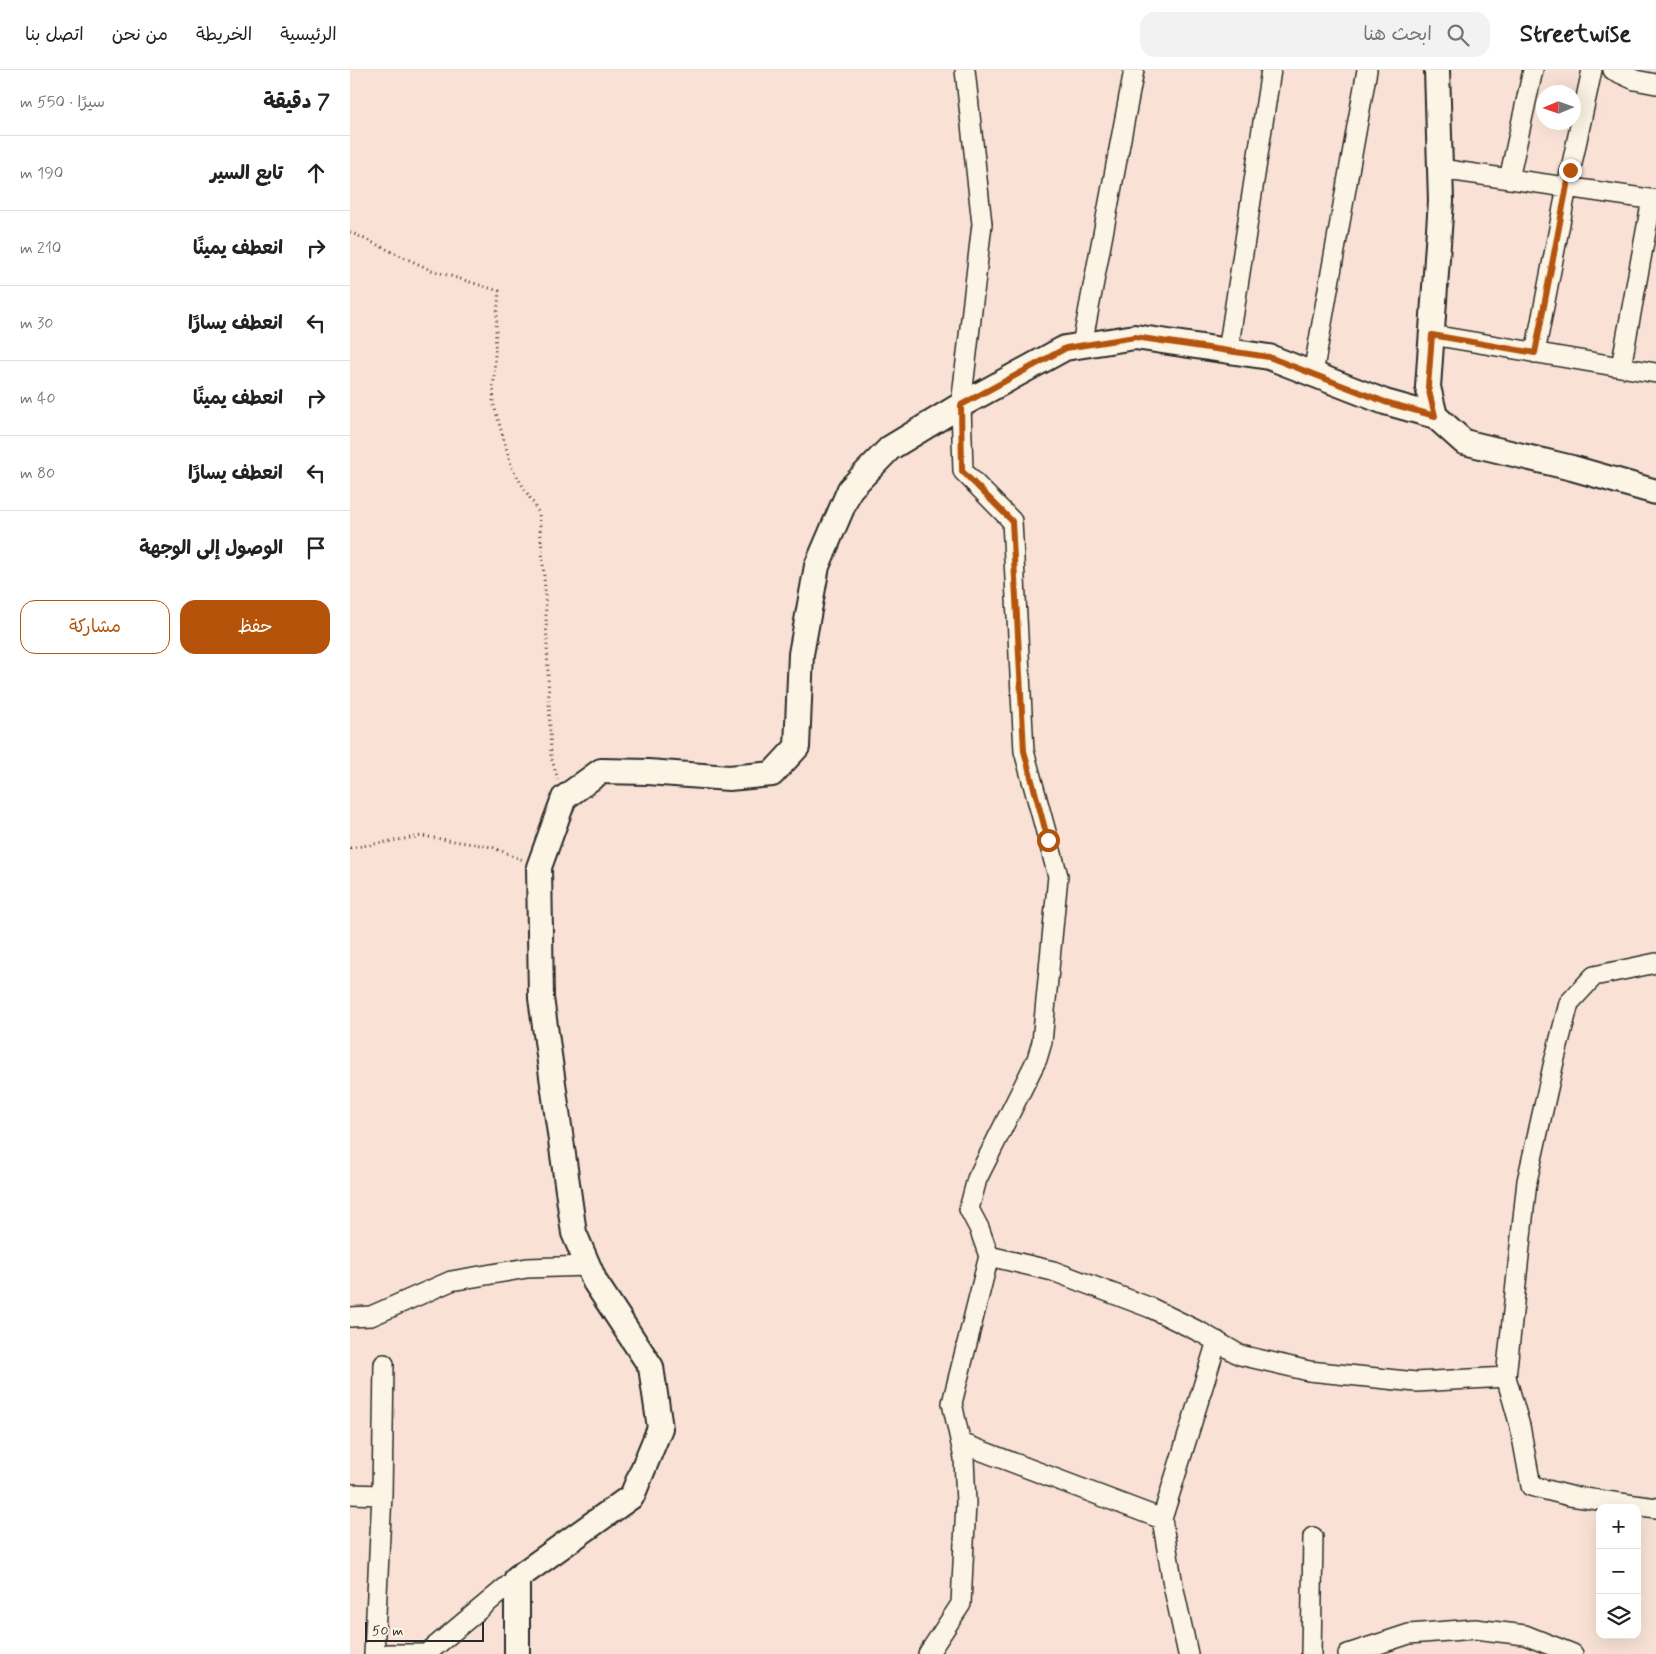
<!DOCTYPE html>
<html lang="ar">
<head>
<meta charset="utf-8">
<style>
	body { margin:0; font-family:Mynerve,"Playpen Sans Arabic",sans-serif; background:#f2f2f2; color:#222; direction:rtl }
	.controls { position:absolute; right:15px; bottom:15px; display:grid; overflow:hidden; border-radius:10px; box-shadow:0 5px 20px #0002 }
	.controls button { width:45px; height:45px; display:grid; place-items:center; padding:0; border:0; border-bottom:1px solid #e0e0e0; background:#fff; color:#222; font:25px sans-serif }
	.compass { position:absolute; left:1186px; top:15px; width:45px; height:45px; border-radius:50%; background:#fff; box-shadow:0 5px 20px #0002; rotate:268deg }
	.scale { position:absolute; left:15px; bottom:12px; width:119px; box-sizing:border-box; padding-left:5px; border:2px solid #2b2b2b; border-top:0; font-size:14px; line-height:18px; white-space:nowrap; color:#2b2b2b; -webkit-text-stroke:4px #fcf5e5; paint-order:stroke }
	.stop { position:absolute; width:15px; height:15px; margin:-11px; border:4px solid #b45309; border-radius:50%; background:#fff }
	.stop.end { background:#b45309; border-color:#fff; box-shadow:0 1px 5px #0008 }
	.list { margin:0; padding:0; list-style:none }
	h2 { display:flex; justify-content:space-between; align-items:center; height:65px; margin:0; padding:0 20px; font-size:21px }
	h2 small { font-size:16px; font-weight:400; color:#767676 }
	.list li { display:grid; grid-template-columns:32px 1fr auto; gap:15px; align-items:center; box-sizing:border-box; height:75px; padding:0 20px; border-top:1px solid #e0e0e0 }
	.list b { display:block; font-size:19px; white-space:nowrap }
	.list em { font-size:16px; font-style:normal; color:#767676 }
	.actions { display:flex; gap:10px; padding:15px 20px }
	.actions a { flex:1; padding:11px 0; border:1px solid #b45309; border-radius:15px; text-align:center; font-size:18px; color:#b45309 }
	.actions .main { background:#b45309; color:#fff }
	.icon { flex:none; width:28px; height:28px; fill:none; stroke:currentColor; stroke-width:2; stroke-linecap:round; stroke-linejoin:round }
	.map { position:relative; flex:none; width:1306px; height:1584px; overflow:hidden; direction:ltr }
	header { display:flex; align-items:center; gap:30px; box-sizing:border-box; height:70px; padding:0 25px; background:#fff; border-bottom:1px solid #e0e0e0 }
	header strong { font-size:24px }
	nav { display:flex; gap:28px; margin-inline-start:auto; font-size:18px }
	.search { width:350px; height:45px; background:#f2f2f2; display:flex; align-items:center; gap:12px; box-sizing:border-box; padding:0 18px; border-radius:15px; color:#767676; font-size:19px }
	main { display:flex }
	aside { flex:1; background:#fff }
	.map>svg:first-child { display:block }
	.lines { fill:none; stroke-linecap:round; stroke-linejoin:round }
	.minor-casing { stroke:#2b2b2b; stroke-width:22 }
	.tertiary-casing { stroke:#2b2b2b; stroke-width:28 }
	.path { stroke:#2b2b2b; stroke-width:3; stroke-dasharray:1 4; stroke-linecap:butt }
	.minor { stroke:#fcf5e5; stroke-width:19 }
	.tertiary { stroke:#fcf5e5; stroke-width:24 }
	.route { stroke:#b45309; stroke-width:6 }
</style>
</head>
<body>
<header>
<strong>Streetwise</strong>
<div class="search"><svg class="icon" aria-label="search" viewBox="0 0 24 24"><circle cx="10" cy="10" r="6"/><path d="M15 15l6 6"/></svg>ابحث هنا</div>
<nav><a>الرئيسية</a><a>الخريطة</a><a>من نحن</a><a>اتصل بنا</a></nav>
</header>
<main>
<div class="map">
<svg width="1306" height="1584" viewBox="0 0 1306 1584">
	<rect width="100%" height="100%" fill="#f9e2d5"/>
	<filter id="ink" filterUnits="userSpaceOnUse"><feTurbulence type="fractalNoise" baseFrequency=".02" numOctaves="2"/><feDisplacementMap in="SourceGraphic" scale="10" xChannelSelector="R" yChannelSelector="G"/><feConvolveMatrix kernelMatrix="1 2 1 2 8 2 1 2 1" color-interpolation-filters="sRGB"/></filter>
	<g filter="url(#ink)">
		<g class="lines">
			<defs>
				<path id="minor" d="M1263,0L1285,10L1306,14
					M1090,99L1306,130
					M1159,109L1183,0
					M1082,265L1306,303
					M732,275L784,0
					M878,281L921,0
					M1185,283L1217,117L1242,0
					M1271,297L1302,129
					M963,304L1017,0
					M1306,893L1244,906L1219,933L1203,996L1177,1111L1156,1307L1170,1356L1181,1416L1220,1426L1306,1438
					M639,1186L703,1201L801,1238L852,1263L890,1285L959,1301L1066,1312L1156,1307
					M0,1247L21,1246L101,1211L177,1198L238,1196
					M611,1373L812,1449
					M0,1424L32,1425
					M24,1584L32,1425L34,1294
					M37,1584H80
					M76,1584L167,1508
					M578,1584L611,1534L616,1433L614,1388L602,1333L639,1186L629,1158L619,1139L627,1109L687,989L692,972L708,806L674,681L662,451L613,401L611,335L632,154L615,0
					M838,1584L823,1515L812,1449L867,1271
					M961,1584L963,1467
					M998,1584L1059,1564L1125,1559L1175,1565L1223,1584"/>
				<path id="tertiary" d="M1087,0L1091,131L1078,317L1085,346L1114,372L1222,398L1306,422
					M167,1584V1508L282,1426L310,1358L301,1297L245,1212L224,1163L191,928L189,797L214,728L251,701L298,702L379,708L422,704L447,677L451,584L467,496L500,419L540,378L611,335L715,278L785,267L919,287L1035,332L1085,346"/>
			</defs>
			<use href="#minor" class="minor-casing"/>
			<use href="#tertiary" class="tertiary-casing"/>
			<path class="path" d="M0,162L81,200L149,221L146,258L143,332L162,398L189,443L195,519L201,687L208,709
				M0,778L72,766L142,777L173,790"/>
			<use href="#minor" class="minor"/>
			<use href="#tertiary" class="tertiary"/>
		</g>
	</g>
	<g class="lines" filter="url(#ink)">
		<path class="route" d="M698,770L674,681L662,451L612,401L611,335L716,278L785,267L919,287L1035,332L1085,346L1078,317L1082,265L1185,283L1220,100"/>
	</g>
</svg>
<div class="controls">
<button>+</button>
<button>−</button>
<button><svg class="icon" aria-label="layers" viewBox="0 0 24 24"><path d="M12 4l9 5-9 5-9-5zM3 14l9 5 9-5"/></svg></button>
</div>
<svg class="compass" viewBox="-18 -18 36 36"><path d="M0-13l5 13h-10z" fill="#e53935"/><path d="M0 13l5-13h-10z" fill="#767676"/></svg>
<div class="scale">50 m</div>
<div class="stop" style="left:698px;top:770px"></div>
<div class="stop end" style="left:1220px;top:100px"></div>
</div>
<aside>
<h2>7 دقيقة<small>سيرًا · 550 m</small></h2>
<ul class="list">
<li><svg class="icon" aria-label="ahead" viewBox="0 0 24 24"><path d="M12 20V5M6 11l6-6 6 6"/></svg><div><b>تابع السير</b></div><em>190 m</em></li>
<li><svg class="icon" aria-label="right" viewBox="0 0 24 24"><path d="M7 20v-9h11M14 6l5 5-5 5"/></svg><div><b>انعطف يمينًا</b></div><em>210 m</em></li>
<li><svg class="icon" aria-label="left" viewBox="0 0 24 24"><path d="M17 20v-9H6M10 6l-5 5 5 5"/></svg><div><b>انعطف يسارًا</b></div><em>30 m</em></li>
<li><svg class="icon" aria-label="right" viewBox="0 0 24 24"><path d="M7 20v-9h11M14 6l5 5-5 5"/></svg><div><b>انعطف يمينًا</b></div><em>40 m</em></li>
<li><svg class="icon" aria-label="left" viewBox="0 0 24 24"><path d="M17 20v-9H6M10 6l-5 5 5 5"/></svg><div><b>انعطف يسارًا</b></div><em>80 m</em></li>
<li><svg class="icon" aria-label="arrive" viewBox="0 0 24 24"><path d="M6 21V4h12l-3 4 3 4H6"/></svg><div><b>الوصول إلى الوجهة</b></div></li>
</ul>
<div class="actions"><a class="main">حفظ</a><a>مشاركة</a></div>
</aside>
</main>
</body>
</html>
